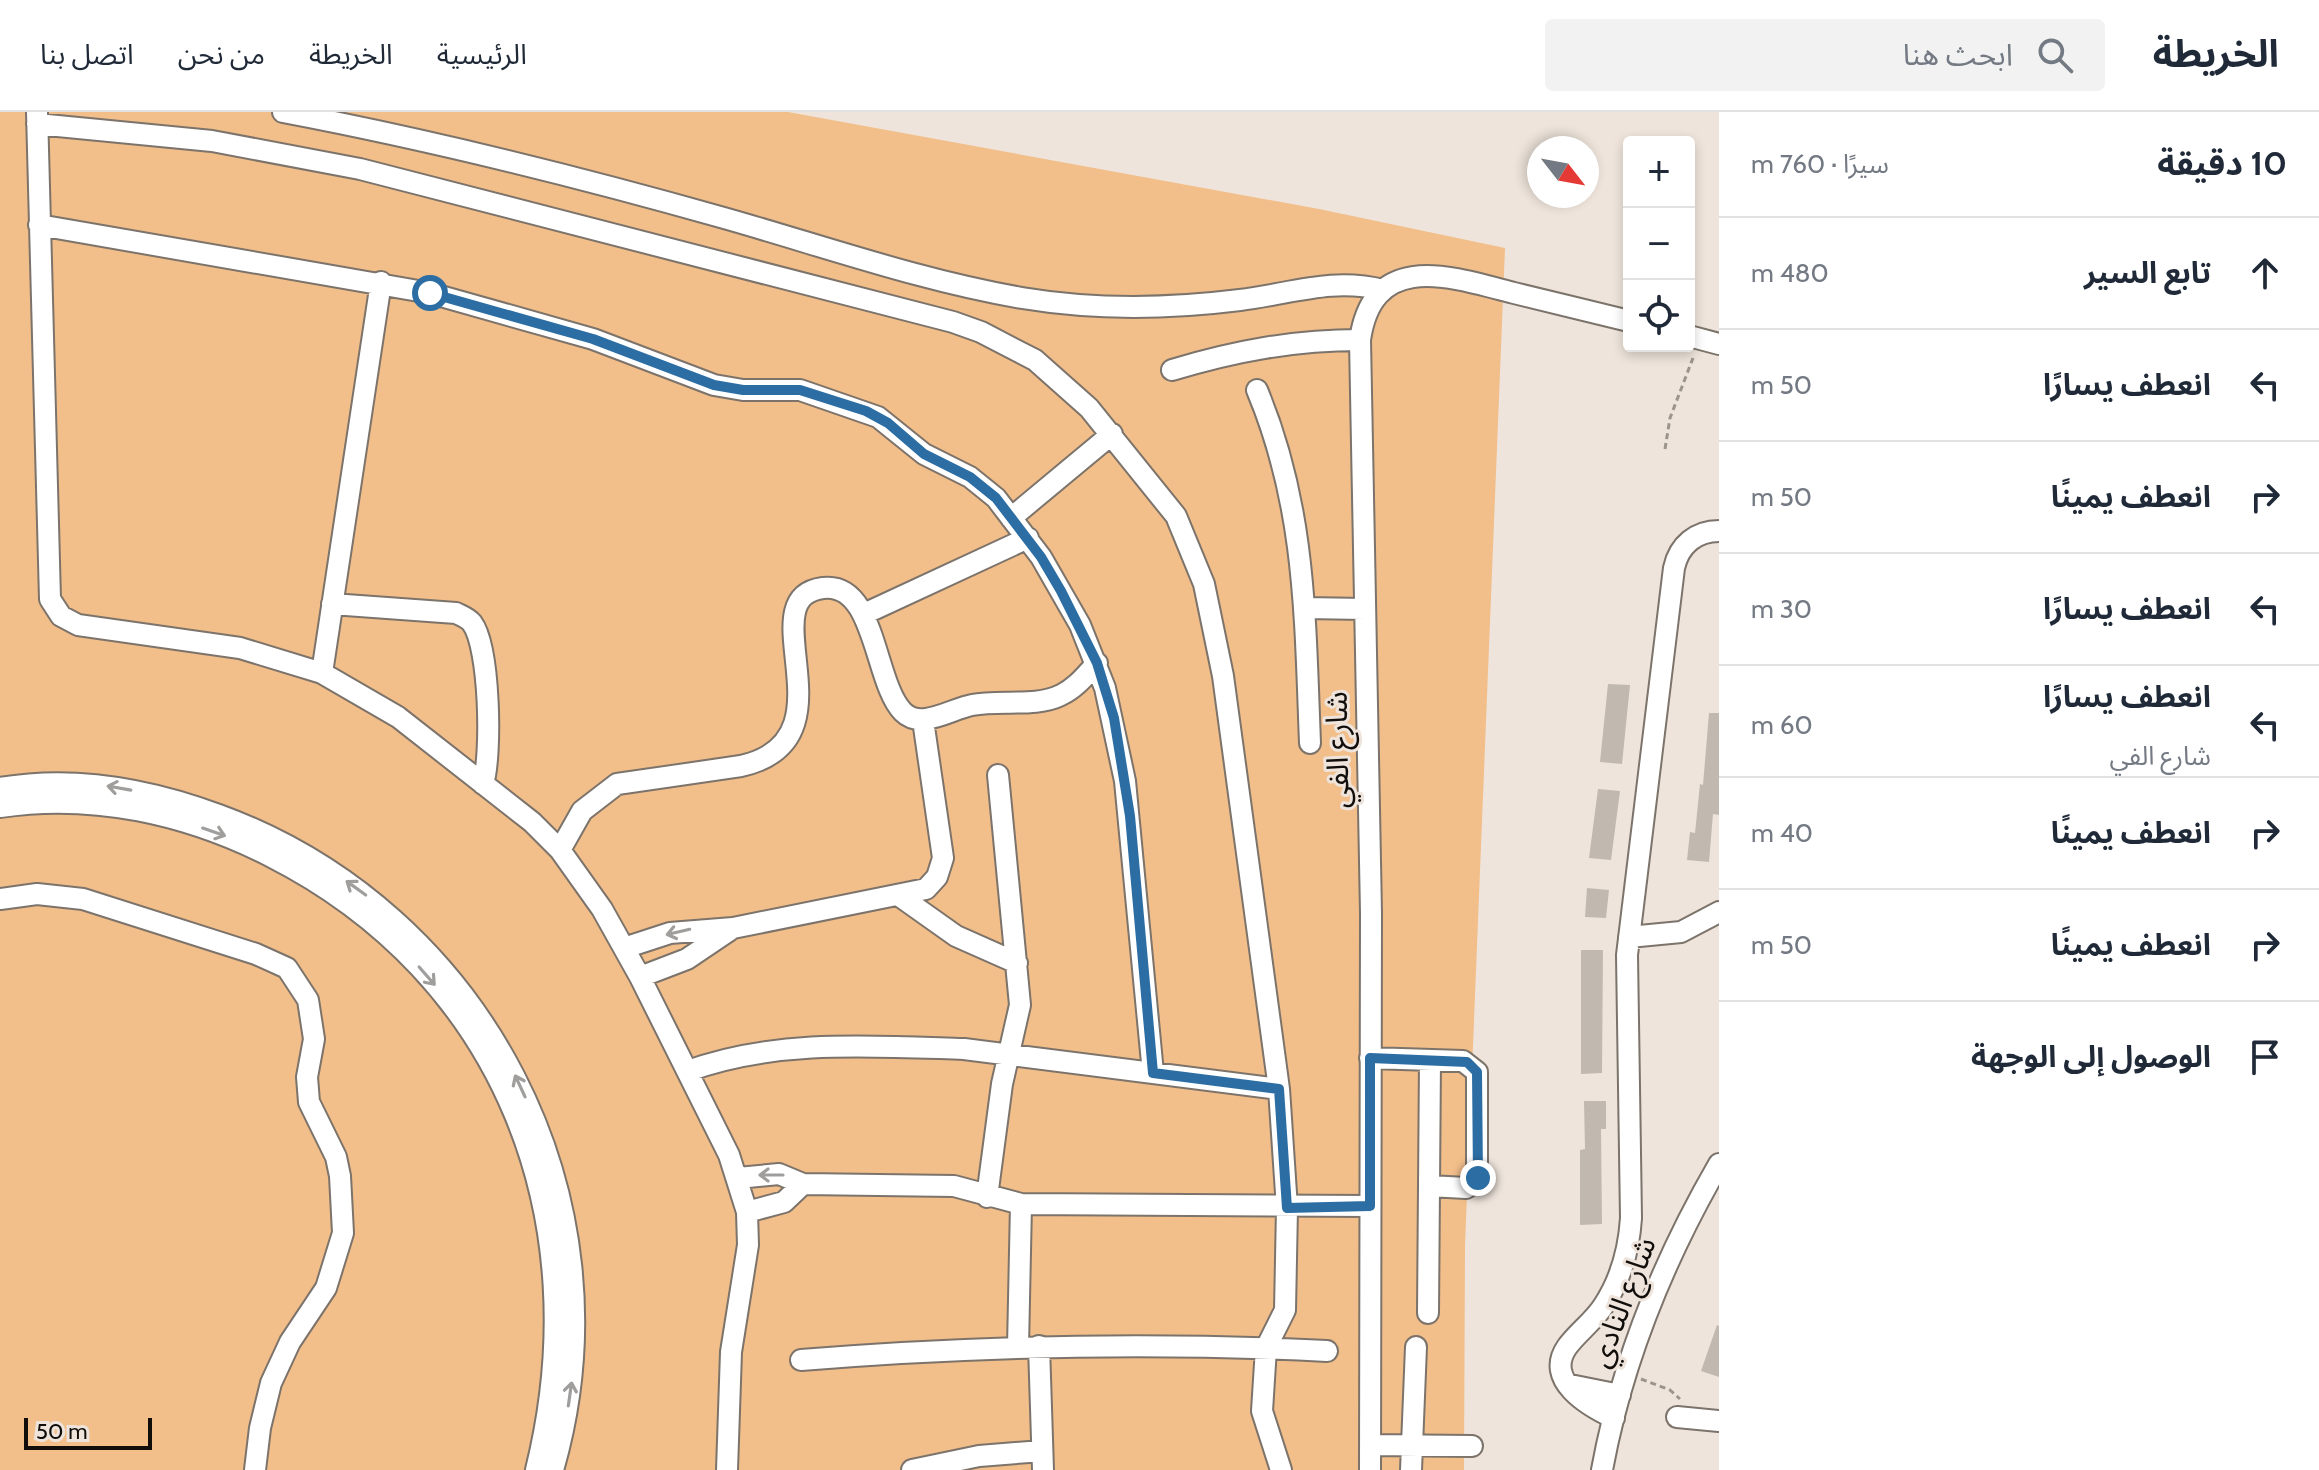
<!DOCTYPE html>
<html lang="ar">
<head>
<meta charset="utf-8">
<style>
	body { margin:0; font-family:Cabin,"Noto Sans Arabic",sans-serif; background:#f2f2f3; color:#1f2937; direction:rtl }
	.controls { position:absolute; right:24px; top:24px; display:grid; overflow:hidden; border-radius:8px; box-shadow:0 4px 12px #0003 }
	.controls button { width:72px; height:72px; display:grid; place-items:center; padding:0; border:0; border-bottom:2px solid #e0e1e3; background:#fff; color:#1f2937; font:40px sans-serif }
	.compass { position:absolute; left:1527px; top:24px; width:72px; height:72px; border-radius:50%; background:#fff; box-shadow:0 4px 12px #0003; rotate:121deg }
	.scale { position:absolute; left:24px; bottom:20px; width:128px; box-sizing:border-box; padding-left:8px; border:4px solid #100d0a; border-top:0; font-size:22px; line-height:28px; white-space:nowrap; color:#100d0a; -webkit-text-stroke:6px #eee4db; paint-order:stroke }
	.stop { position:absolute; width:24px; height:24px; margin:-18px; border:6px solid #2c6ea4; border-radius:50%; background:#fff }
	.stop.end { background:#2c6ea4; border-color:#fff; box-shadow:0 2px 8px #0008 }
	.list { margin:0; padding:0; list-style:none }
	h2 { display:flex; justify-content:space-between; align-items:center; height:104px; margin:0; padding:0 32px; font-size:34px }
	h2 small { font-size:26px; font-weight:400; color:#747a83 }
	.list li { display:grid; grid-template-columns:52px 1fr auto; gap:24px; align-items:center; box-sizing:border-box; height:112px; padding:0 32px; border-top:2px solid #e0e1e3 }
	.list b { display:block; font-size:30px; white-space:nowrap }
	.list p { margin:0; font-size:26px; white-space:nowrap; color:#747a83 }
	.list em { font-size:26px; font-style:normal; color:#747a83 }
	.icon { flex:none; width:44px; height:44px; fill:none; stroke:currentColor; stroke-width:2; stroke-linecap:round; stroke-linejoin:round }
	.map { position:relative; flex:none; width:1719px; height:1358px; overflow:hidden; direction:ltr }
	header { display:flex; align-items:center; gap:48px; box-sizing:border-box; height:112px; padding:0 40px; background:#fff; border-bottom:2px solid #e0e1e3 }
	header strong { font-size:38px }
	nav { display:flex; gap:44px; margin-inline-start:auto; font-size:28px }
	.search { width:560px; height:72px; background:#f2f2f3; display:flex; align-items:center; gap:20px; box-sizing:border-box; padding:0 28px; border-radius:8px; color:#747a83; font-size:30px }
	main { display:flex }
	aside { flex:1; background:#fff }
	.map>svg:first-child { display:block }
	.green { fill:#f2be8a }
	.building { fill:#c1b8af }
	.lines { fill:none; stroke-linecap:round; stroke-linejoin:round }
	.minor-casing { stroke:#7c736b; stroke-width:24 }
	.path { stroke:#9c958e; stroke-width:3; stroke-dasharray:6 4; stroke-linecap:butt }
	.minor { stroke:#fff; stroke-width:20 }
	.oneway { stroke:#9f9e9d }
	.route { stroke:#2c6ea4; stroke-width:10 }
	.labels { text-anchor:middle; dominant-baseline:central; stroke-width:6; stroke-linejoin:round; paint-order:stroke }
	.street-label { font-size:30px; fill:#100d0a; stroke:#eee4db }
</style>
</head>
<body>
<header>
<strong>الخريطة</strong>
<div class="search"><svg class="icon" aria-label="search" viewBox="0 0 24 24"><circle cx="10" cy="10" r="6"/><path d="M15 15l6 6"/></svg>ابحث هنا</div>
<nav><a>الرئيسية</a><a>الخريطة</a><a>من نحن</a><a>اتصل بنا</a></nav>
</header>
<main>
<aside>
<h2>10 دقيقة<small>سيرًا · 760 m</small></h2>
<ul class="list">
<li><svg class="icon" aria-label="ahead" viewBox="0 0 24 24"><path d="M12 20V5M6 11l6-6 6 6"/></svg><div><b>تابع السير</b></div><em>480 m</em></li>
<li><svg class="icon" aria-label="left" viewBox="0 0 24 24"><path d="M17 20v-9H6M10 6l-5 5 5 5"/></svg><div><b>انعطف يسارًا</b></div><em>50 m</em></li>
<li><svg class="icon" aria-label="right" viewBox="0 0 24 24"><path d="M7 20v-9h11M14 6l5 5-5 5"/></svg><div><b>انعطف يمينًا</b></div><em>50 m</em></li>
<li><svg class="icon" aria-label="left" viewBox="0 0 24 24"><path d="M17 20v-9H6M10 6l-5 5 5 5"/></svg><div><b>انعطف يسارًا</b></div><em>30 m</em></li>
<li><svg class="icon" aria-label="left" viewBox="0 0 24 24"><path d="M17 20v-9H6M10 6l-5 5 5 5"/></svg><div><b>انعطف يسارًا</b><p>شارع الفي</p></div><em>60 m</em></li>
<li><svg class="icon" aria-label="right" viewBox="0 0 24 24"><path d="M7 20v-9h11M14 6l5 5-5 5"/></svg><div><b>انعطف يمينًا</b></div><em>40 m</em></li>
<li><svg class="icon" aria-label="right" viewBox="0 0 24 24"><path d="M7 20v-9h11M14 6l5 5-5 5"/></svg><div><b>انعطف يمينًا</b></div><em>50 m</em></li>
<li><svg class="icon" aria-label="arrive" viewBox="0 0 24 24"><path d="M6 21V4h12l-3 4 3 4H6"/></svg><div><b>الوصول إلى الوجهة</b></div></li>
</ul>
</aside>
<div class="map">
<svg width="1719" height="1358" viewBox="0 0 1719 1358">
	<rect width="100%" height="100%" fill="#eee4db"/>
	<path class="green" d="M0,0H788L1319,97L1505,136L1465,1133L1464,1358H0Z"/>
	<path class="building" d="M1608,572L1630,573L1622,652L1600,650Z
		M1709,601H1719V703L1713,702L1709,750L1687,748L1690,720L1695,721L1700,672L1703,673Z
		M1598,677L1620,679L1611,748L1589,746Z
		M1587,776L1609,778L1606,806L1585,805Z
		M1581,838H1603L1602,961L1581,962Z
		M1584,989H1606V1017H1601L1602,1112L1580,1113V1038L1585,1037Z
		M1717,1213L1719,1214V1265L1701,1259Z"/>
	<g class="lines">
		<defs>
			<path id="minor" d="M37,0L50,487L61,504L78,513L240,536L322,561L398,605L532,710L560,738L602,797L640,865L729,1043L747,1100L748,1133L731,1240L727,1358
				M283,0C431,28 579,65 724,106C823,134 922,169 1022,186C1094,198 1168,197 1240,188C1290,182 1332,165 1383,178
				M37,12L212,29L360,57L953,210L981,220L1035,248L1089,296L1176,404L1204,472L1223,564L1279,977L1287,1096L1285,1198L1266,1236L1262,1299L1281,1358
				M39,113L430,181L593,227L714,273L743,278H800L878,305L924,342L970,365L996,386L1041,445L1080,513L1105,576L1125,669L1153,961
				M1689,224L1719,232
				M1172,258C1235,239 1294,228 1360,228
				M1257,278C1306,395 1305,506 1310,631
				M1011,406L1112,322
				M332,492L456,501C462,504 468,506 472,511C490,535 492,643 483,672
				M1305,496L1365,497
				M864,502L1028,426
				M322,561L381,170
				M0,676C75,663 149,677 219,703C483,800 632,1086 553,1358
				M0,695C93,681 187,702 270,744C505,863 598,1107 536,1358
				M560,738L582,699L617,672L741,654C858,628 746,486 823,476C876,469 874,571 903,600C921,618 951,597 972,593C1000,587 1035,596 1061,583C1076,576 1086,563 1097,551
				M901,785L956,824L1017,851
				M0,787L37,782L83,787L256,842L287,856L308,888L314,927L307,965L309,990L336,1045L340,1064L343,1121L326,1176L290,1230L271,1271L260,1316L255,1358
				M1629,825L1681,820L1719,800
				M624,836L670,821L733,816L926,777L937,765L943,746L923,608
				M640,865L687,847L733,816
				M1370,946L1463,949L1477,960V1069L1466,1076L1429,1074
				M688,959C775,927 872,934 964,937L1279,977
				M738,1066L779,1062L803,1072L954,1074L1021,1092L1370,1094
				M987,1085L1002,972L1020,893L998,663
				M747,1100L784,1090L803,1072
				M1428,1201L1430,948
				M1039,1234L1043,1358
				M1018,1235L1021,1092
				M801,1248C976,1234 1151,1230 1327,1239
				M1570,1273L1620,1283
				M1677,1305L1719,1309
				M1614,1306C1588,1294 1544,1268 1567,1235C1578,1220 1594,1209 1604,1193C1621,1167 1629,1137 1631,1106L1627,843L1674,456C1679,433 1696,419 1719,419
				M1370,1333L1472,1334
				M912,1358L979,1344L1042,1339
				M1370,1358L1371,801L1360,228C1373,137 1452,165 1514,181C1552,190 1591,200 1629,209
				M1411,1358L1416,1235
				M1602,1358C1622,1249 1664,1147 1719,1052"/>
		</defs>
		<use href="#minor" class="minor-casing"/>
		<path class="path" d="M1665,337L1670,306L1693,246
			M1641,1267L1670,1278L1680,1287"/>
		<use href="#minor" class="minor"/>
	</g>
	<defs><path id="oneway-shaft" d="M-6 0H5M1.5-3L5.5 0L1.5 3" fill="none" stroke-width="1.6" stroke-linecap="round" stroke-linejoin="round" transform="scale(2)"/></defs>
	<g class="oneway">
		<use href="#oneway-shaft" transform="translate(119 676) rotate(-170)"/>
		<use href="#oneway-shaft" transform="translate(214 720) rotate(19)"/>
		<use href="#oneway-shaft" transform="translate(356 776) rotate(-144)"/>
		<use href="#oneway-shaft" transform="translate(678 820) rotate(167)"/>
		<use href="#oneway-shaft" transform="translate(427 864) rotate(49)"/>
		<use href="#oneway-shaft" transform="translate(520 974) rotate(-115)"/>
		<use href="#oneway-shaft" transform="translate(771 1063) rotate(-180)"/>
		<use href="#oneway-shaft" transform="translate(570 1282) rotate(-82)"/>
	</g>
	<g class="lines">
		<path class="route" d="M430,181L593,227L714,273L743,278H800L866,299L888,311L924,342L970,365L996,386L1041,445L1061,479L1097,551L1114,606L1130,704L1153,961L1279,977L1287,1096L1370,1094V946L1467,950L1477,960L1478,1066"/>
	</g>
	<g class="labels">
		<g class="street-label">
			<text transform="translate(1337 638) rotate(-91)">شارع الفي</text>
			<text transform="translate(1622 1190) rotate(-69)">شارع النادي</text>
		</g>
	</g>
</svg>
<div class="controls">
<button>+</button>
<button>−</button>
<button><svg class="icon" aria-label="locate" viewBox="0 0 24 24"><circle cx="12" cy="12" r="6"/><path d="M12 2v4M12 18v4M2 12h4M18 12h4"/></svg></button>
</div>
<svg class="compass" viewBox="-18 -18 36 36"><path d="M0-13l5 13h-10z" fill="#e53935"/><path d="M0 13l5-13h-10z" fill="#747a83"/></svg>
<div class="scale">50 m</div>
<div class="stop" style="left:430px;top:181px"></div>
<div class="stop end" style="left:1478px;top:1066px"></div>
</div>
</main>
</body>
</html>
